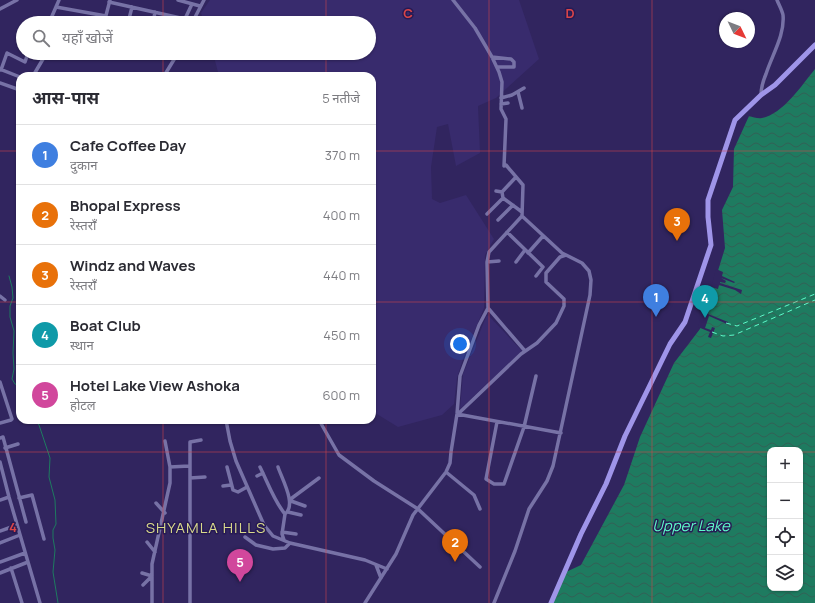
<!DOCTYPE html>
<html lang="hi">
<head>
<meta charset="utf-8">
<style>
	body { margin:0; font-family:Manrope,"Noto Sans Devanagari",sans-serif; background:#f2f2f3; color:#2b2b33 }
	.controls { position:absolute; right:12px; bottom:12px; display:grid; overflow:hidden; border-radius:8px; box-shadow:0 1px 3px #0004 }
	.controls button { width:36px; height:36px; display:grid; place-items:center; padding:0; border:0; border-bottom:1px solid #e1e1e2; background:#fff; color:#2b2b33; font:20px sans-serif }
	.compass { position:absolute; left:719px; top:12px; width:36px; height:36px; border-radius:50%; background:#fff; box-shadow:0 1px 3px #0004; rotate:133deg }
	.you { position:absolute; left:460px; top:344px; width:14px; height:14px; margin:-10px; border:3px solid #fff; border-radius:50%; background:#1a73e8; box-shadow:0 0 0 6px #1a73e833 }
	.badge { display:grid; place-items:center; width:26px; height:26px; border-radius:50%; background:#6e6d39; color:#fff; font-size:13px; font-weight:700 }
	.pin { position:absolute; translate:-50% -33px; filter:drop-shadow(0 1px 2px #0008) }
	.pin::after { content:''; position:absolute; top:21px; width:14px; height:12px; background:inherit; clip-path:polygon(0 0,100% 0,50% 100%) }
	.list { margin:0; padding:0; list-style:none }
	h2 { display:flex; justify-content:space-between; align-items:center; height:52px; margin:0; padding:0 16px; font-size:17px }
	h2 small { font-size:13px; font-weight:400; color:#7c7c81 }
	.list li { display:grid; grid-template-columns:26px 1fr auto; gap:12px; align-items:center; box-sizing:border-box; height:60px; padding:0 16px; border-top:1px solid #e1e1e2 }
	.list b { display:block; font-size:15px; white-space:nowrap }
	.list p { margin:0; font-size:13px; white-space:nowrap; color:#7c7c81 }
	.list em { font-size:13px; font-style:normal; color:#7c7c81 }
	.icon { flex:none; width:22px; height:22px; fill:none; stroke:currentColor; stroke-width:2; stroke-linecap:round; stroke-linejoin:round }
	.map { position:relative; flex:none; width:815px; height:603px; overflow:hidden }
	.search { position:absolute; background:#fff; box-shadow:0 1px 3px #0004; left:16px; top:16px; width:360px; height:44px; display:flex; align-items:center; gap:10px; box-sizing:border-box; padding:0 14px; border-radius:22px; color:#7c7c81; font-size:15px }
	.panel { position:absolute; background:#fff; box-shadow:0 1px 3px #0004; left:16px; top:72px; width:360px; height:352px; border-radius:12px }
	.map>svg:first-child { display:block }
	.built { fill:#382b6d }
	.water { fill:url(#water-waves); fill-rule:evenodd }
	.pier { fill:#31255f }
	.lines { fill:none; stroke-linecap:round; stroke-linejoin:round }
	.stream { stroke:#1e7b60; stroke-width:1 }
	.ferry { stroke:#5efac9; stroke-width:1; stroke-dasharray:5 4; stroke-linecap:butt }
	.street { stroke:#7772a6; stroke-width:3.5 }
	.secondary { stroke:#9f95e9; stroke-width:5 }
	.grid { fill:none; stroke:#d94548; stroke-width:1; stroke-opacity:0.55 }
	.labels { text-anchor:middle; dominant-baseline:central; stroke-width:3; stroke-linejoin:round; paint-order:stroke }
	.water-label { font-size:15px; font-style:italic; fill:#5efac9; stroke:#271a54 }
	.neighbourhood-label { font-size:15px; letter-spacing:1px; fill:#d9da8b; stroke:#271a54 }
	.grid-label { font-size:13px; text-anchor:middle; font-weight:bold; fill:#d94548; stroke:#271a54; stroke-width:3; stroke-linejoin:round; paint-order:stroke }
</style>
</head>
<body>
<div class="map">
<svg width="815" height="603" viewBox="0 0 815 603">
	<defs>
		<pattern id="water-waves" width="16" height="10" patternUnits="userSpaceOnUse"><rect width="16" height="10" fill="#1e7b60"/><path d="M0 5q4-4 8 0t8 0" fill="none" stroke="#326056"/></pattern>
	</defs>
	<rect width="100%" height="100%" fill="#31255f"/>
	<path class="built" d="M210,0H519L539,59L496,98L478,106L480,153L456,166L448,124L437,127L431,167L432,199L440,203L466,195L494,239L485,255L484,308L463,359L457,378L454,404L442,415L398,427L372,411V76H219L213,53H369V23H204L201,13Z
		M488,315L522,351L460,409L463,374L486,317Z"/>
	<path class="water" d="M815,69V603H553L566,572L581,565L624,485L640,437L674,363L700,329L725,248L722,210L733,187L734,149L749,116C753,117 758,119 762,118C783,114 802,85 815,69ZM770,450H800V588H770Z"/>
	<path class="pier" d="M716,269L723,272L722,276L735,282L734,283L721,278L726,281L725,283L720,282V283L742,290L741,294L735,290L719,285L718,289L711,287Z
		M707,299L712,301L708,314L728,322L727,324L709,316L705,328L711,330L712,327L715,328L711,338L708,337L710,332L698,327Z"/>
	<g class="lines">
		<path class="stream" d="M9,276L12,287L13,298L10,306V317L14,331L13,353L14,369L12,379L15,384L20,386
			M35,420L39,425L50,458L49,477L55,500L56,524L53,530V538L55,550L53,572L58,603"/>
		<path class="ferry" d="M726,323L737,326L815,294
			M712,332L723,336L734,335L815,300"/>
		<path class="street" d="M178,0L200,6
			M109,2L185,19
			M56,7L106,16
			M0,9L17,0
			M49,23L59,0
			M104,23L110,0
			M128,23L132,7
			M153,23L155,12
			M183,23L192,4
			M192,23L204,0
			M492,57L511,59L514,62V67H497
			M0,69L20,77
			M1,70L7,53L25,62L28,53
			M33,76L43,59
			M164,76L178,53
			M0,83L20,90
			M518,92L522,108
			M761,95C761,88 763,81 766,74C772,55 785,35 783,15C782,10 779,5 777,0
			M501,98L512,95L524,88
			M501,104L508,103
			M496,191L502,192L516,177
			M502,192L503,198L522,212
			M487,214L503,198
			M498,220L513,205
			M507,232L543,267L536,276
			M528,253L543,236
			M487,262L499,261
			M516,262L525,250
			M0,296L5,300
			M488,308L525,351
			M0,382L12,419L11,420L0,423
			M457,414L561,433
			M458,414L521,354L537,343L556,323L564,306V299L546,282V273L560,257L566,255
			M226,420L230,441L236,461L264,525L273,536L290,543L365,560L387,569
			M319,420L339,455L374,481L418,509L480,567
			M497,422L486,479L494,484H504L524,427L536,376
			M0,438L3,437L26,522
			M5,448L18,444
			M0,462L9,497L40,603
			M170,467L189,466
			M227,467L233,490L238,492L247,487
			M260,467C268,483 274,501 285,514
			M278,467C282,479 297,505 285,514L282,534L284,540
			M446,472L474,495L480,509
			M257,476L263,473
			M190,478L205,477
			M223,486L231,485
			M19,498L32,495L44,539
			M0,500L9,497
			M156,503L165,513
			M305,506L291,501L292,498L319,478
			M288,512L301,515
			M0,531L17,525
			M282,532L296,534
			M245,537L256,545L273,549L285,548L290,543
			M147,542L155,552
			M0,543L20,535
			M0,562L25,553
			M376,565L381,578
			M11,568L22,603
			M0,573L28,562
			M142,573L152,576L143,585
			M152,603V564L170,483V467L165,441
			M190,603V442L201,440
			M365,603L396,554L413,515L446,472L450,463L451,452L457,414L460,376L479,325L488,308L487,262L489,252L522,216L523,185L506,165L504,166L506,119L501,109L502,82L499,72L492,57L475,28L453,0
			M494,603L515,551L529,509L547,481L553,466L590,295L591,280L589,271L582,263L562,253L522,216"/>
		<path class="secondary" d="M551,603L581,534L606,484L625,436L649,387L670,344L685,322L711,245L708,217V200L735,120L761,95L775,85L815,45"/>
	</g>
	<path class="grid" d="M163,0V23M326,0V23M489,0V603M652,0V603M163,53V76M326,53V76M0,151H20M372,151H815M0,302H20M372,302H815M163,420V603M326,420V603M0,452H770M800,452H815"/>
	<g class="labels">
		<g class="water-label">
			<text x="691" y="525">Upper Lake</text>
		</g>
		<g class="neighbourhood-label">
			<text x="206" y="527">SHYAMLA HILLS</text>
		</g>
	</g>
	<g class="grid-label">
		<text x="408" y="18">C</text>
		<text x="570" y="18">D</text>
		<text x="13" y="532">4</text>
	</g>
</svg>
<div class="controls">
<button>+</button>
<button>−</button>
<button><svg class="icon" aria-label="locate" viewBox="0 0 24 24"><circle cx="12" cy="12" r="6"/><path d="M12 2v4M12 18v4M2 12h4M18 12h4"/></svg></button>
<button><svg class="icon" aria-label="layers" viewBox="0 0 24 24"><path d="M12 4l9 5-9 5-9-5zM3 14l9 5 9-5"/></svg></button>
</div>
<svg class="compass" viewBox="-18 -18 36 36"><path d="M0-13l5 13h-10z" fill="#e53935"/><path d="M0 13l5-13h-10z" fill="#7c7c81"/></svg>
<div class="you"></div>
<div class="pin badge" style="left:656px;top:317px;background:#3f7fe0">1</div>
<div class="pin badge" style="left:455px;top:562px;background:#e8710a">2</div>
<div class="pin badge" style="left:677px;top:241px;background:#e8710a">3</div>
<div class="pin badge" style="left:705px;top:318px;background:#0f9aa8">4</div>
<div class="pin badge" style="left:240px;top:582px;background:#d1479c">5</div>
<div class="search"><svg class="icon" aria-label="search" viewBox="0 0 24 24"><circle cx="10" cy="10" r="6"/><path d="M15 15l6 6"/></svg>यहाँ खोजें</div>
<section class="panel">
<h2>आस-पास<small>5 नतीजे</small></h2>
<ul class="list">
<li><span class="badge" style="background:#3f7fe0">1</span><div><b>Cafe Coffee Day</b><p>दुकान</p></div><em>370 m</em></li>
<li><span class="badge" style="background:#e8710a">2</span><div><b>Bhopal Express</b><p>रेस्तराँ</p></div><em>400 m</em></li>
<li><span class="badge" style="background:#e8710a">3</span><div><b>Windz and Waves</b><p>रेस्तराँ</p></div><em>440 m</em></li>
<li><span class="badge" style="background:#0f9aa8">4</span><div><b>Boat Club</b><p>स्थान</p></div><em>450 m</em></li>
<li><span class="badge" style="background:#d1479c">5</span><div><b>Hotel Lake View Ashoka</b><p>होटल</p></div><em>600 m</em></li>
</ul>
</section>
</div>
</body>
</html>
